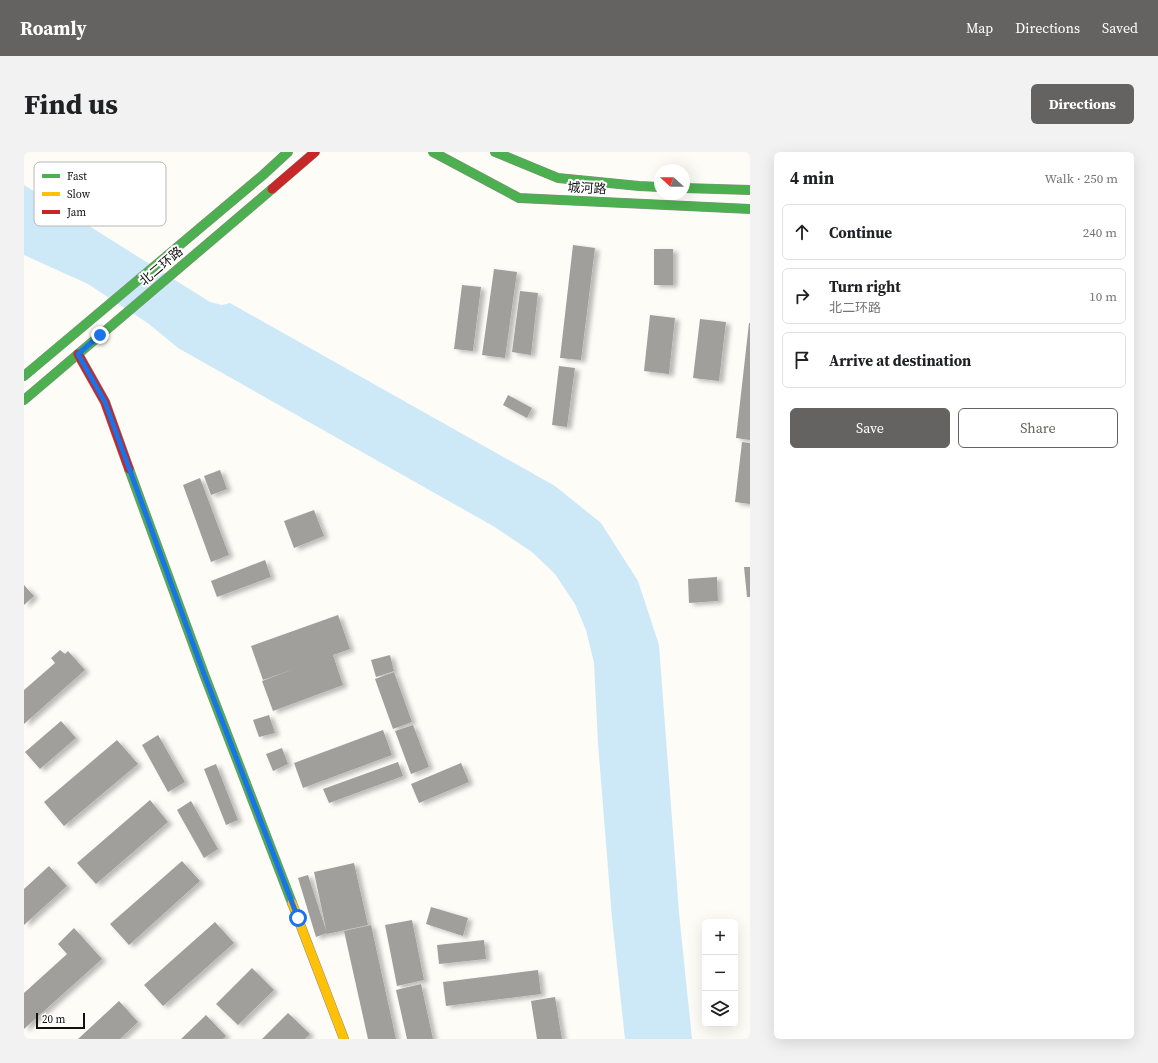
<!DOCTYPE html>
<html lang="en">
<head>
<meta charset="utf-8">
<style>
	body { margin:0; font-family:"Source Serif 4","Noto Sans SC",serif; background:#f2f2f2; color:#202124 }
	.controls { position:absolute; right:12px; bottom:12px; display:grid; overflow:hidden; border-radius:6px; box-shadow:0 4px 16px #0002 }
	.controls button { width:36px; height:36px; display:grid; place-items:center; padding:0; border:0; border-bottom:1px solid #e0e0e0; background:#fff; color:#202124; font:20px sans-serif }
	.compass { position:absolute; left:630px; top:12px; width:36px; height:36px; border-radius:50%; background:#fff; box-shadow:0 4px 16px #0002; rotate:291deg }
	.scale { position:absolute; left:12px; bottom:10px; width:49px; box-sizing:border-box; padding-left:4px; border:2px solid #111; border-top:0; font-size:11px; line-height:14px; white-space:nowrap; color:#111; -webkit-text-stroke:3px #fff; paint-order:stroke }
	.stop { position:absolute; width:12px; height:12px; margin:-9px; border:3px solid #1a73e8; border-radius:50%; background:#fff }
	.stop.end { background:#1a73e8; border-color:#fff; box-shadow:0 1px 4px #0008 }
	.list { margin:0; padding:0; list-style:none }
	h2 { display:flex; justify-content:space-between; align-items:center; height:52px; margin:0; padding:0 16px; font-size:17px }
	h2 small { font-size:13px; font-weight:400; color:#757577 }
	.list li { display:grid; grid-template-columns:26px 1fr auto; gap:12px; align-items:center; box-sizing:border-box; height:56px; margin:0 8px 8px; padding:0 8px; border:1px solid #e0e0e0; border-radius:6px }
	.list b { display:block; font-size:15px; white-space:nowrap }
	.list p { margin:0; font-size:13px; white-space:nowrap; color:#757577 }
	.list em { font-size:13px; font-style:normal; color:#757577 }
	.actions { display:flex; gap:8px; padding:12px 16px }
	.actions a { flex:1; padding:9px 0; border:1px solid #646362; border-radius:6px; text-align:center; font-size:14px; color:#646362 }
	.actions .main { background:#646362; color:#fff }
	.icon { flex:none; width:22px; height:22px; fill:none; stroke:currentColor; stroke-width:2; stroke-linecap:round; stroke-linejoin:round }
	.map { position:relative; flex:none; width:726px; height:887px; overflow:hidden; border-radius:6px }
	header { display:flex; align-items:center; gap:24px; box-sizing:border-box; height:56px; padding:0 20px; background:#646362; color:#fff }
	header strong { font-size:19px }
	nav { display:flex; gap:22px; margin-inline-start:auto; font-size:14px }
	.intro { display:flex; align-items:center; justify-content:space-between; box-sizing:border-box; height:96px; padding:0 24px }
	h1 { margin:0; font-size:28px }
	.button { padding:10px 18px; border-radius:6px; background:#646362; color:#fff; font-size:14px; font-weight:700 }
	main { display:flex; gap:24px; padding:0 24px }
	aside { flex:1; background:#fff; border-radius:6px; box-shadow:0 4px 16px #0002 }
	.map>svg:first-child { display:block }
	.water { fill:#cde8f7 }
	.building { fill:#a19f9c; filter:url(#shadow) }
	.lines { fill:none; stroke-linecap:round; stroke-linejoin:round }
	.fast-casing { stroke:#8e8d8b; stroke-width:10 }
	.slow-casing { stroke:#8e8d8b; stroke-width:10 }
	.jam-casing { stroke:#8e8d8b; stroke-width:10 }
	.fast { stroke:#4caf50; stroke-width:9 }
	.slow { stroke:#ffc107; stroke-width:9 }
	.jam { stroke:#c62828; stroke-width:9 }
	.route { stroke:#1a73e8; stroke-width:5 }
	.labels { text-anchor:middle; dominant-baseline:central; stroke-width:4; stroke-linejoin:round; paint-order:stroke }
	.street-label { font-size:13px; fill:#111; stroke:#fff }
	.key { fill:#fff; stroke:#b8b8b8; stroke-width:1 }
	.key-label { font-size:11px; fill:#111 }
</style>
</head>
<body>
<header>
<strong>Roamly</strong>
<nav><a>Map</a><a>Directions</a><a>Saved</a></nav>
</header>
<div class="intro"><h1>Find us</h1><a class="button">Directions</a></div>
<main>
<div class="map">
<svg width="726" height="887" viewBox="0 0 726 887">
	<defs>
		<filter id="shadow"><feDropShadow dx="4.5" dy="2.5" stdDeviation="2" flood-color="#0004"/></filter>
	</defs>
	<rect width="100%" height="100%" fill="#fdfcf7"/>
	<path class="water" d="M0,33L186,150L198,153L206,151L531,334L577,371L614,429L635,493L655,761L668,887H601L588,766L574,591L570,511L562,478L551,452L531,422L508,400L469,374L154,196L125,172L64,132L0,103Z"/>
	<path class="building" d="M549,93L571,96L557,208L536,206Z
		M630,97H649V133H630Z
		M470,117L493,120L481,206L458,203Z
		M438,133L457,135L449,199L430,197Z
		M496,139L514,141L507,203L488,200Z
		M626,163L651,166L645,222L620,219Z
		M676,167L702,170L695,229L669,226Z
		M725,171H726V288L712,286Z
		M535,214L551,216L543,275L528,273Z
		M484,243L508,256L503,266L479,253Z
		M718,290L726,291V352L711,350Z
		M196,318L203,337L187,343L180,324Z
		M176,326L205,403L187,410L159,333Z
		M290,358L300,384L270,396L260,369Z
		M241,408L247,425L193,445L187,429Z
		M720,415H726V445H723Z
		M693,425L694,449L665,451L664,427Z
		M0,433L10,444L0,453Z
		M314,463L326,497L309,503L319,533L249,559L238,529L273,516L239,528L227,494Z
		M36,498L41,502L44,499L61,518L0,572V538L31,511L27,506Z
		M366,503L370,519L352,525L347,508Z
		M370,520L388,570L369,577L351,527Z
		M245,563L251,581L235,585L229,568Z
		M37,569L52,586L16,617L1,600Z
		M389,573L405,615L387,622L371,579Z
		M359,578L368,603L279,636L270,611Z
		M134,583L161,630L144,640L118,593Z
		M93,588L114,612L40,674L20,650Z
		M258,596L264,612L249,619L242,602Z
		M374,610L379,624L305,651L299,637Z
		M437,611L445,630L395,651L387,632Z
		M192,612L214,668L202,673L180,617Z
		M126,648L144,670L72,732L53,711Z
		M167,649L194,697L180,706L153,658Z
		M158,709L176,729L105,793L86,772Z
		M330,711L344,773L303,782L290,720Z
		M25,714L43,734L0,773V737Z
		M284,723L303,781L292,785L274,726Z
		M407,755L444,766L439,784L402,772Z
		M388,768L400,828L373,834L361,773Z
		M191,770L210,791L139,854L120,833Z
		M347,773L372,887H344L320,779Z
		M50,776L78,807L0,877V841L43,802L34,792Z
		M460,788L462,807L415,812L413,793Z
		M228,816L250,838L214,873L192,852Z
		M514,818L517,842L422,854L419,830Z
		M397,832L409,887H383L372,838Z
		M531,845L538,887H513L507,849Z
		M95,849L114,870L96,887H54Z
		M264,861L286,882L281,887H238Z
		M182,863L202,884L199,887H157Z"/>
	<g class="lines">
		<defs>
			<path id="fast" d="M409,0L495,46L726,57
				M471,0L534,26L615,34L636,35
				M660,36L726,38
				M0,224L239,23L264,0
				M0,248L248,37
				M105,317L180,522L268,751"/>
			<path id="slow" d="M268,751L320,887"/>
			<path id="jam" d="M248,37L291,0
				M54,202L81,250L105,317"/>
		</defs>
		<use href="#fast" class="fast-casing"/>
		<use href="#slow" class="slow-casing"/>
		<use href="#jam" class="jam-casing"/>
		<use href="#fast" class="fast"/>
		<use href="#slow" class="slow"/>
		<use href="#jam" class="jam"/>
	</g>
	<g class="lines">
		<path class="route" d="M76,183L54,202L81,250L180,522L274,766"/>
	</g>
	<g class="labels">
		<g class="street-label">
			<text transform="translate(563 36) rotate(3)">城河路</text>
			<text transform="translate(137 114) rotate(-40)">北二环路</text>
		</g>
	</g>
	<rect x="10" y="10" width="132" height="64" rx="6" class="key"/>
	<rect x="18" y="22" width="18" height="4" fill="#4caf50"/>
	<rect x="18" y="40" width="18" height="4" fill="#ffc107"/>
	<rect x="18" y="58" width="18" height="4" fill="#c62828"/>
	<g class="key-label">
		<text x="43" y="28">Fast</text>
		<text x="43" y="46">Slow</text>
		<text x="43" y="64">Jam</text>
	</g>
</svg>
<div class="controls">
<button>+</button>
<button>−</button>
<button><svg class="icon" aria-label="layers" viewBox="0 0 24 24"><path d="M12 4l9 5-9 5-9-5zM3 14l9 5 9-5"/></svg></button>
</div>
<svg class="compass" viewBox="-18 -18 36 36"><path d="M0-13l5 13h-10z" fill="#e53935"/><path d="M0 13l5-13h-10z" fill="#757577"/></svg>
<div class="scale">20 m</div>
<div class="stop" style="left:274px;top:766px"></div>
<div class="stop end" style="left:76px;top:183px"></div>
</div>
<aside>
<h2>4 min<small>Walk · 250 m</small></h2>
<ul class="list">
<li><svg class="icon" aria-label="ahead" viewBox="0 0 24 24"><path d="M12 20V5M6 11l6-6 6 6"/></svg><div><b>Continue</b></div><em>240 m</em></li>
<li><svg class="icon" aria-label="right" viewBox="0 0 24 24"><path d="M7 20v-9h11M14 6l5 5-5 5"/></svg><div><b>Turn right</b><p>北二环路</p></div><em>10 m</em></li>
<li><svg class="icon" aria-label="arrive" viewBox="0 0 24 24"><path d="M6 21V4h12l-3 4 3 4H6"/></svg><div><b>Arrive at destination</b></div></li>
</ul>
<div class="actions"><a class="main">Save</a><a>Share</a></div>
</aside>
</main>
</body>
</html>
